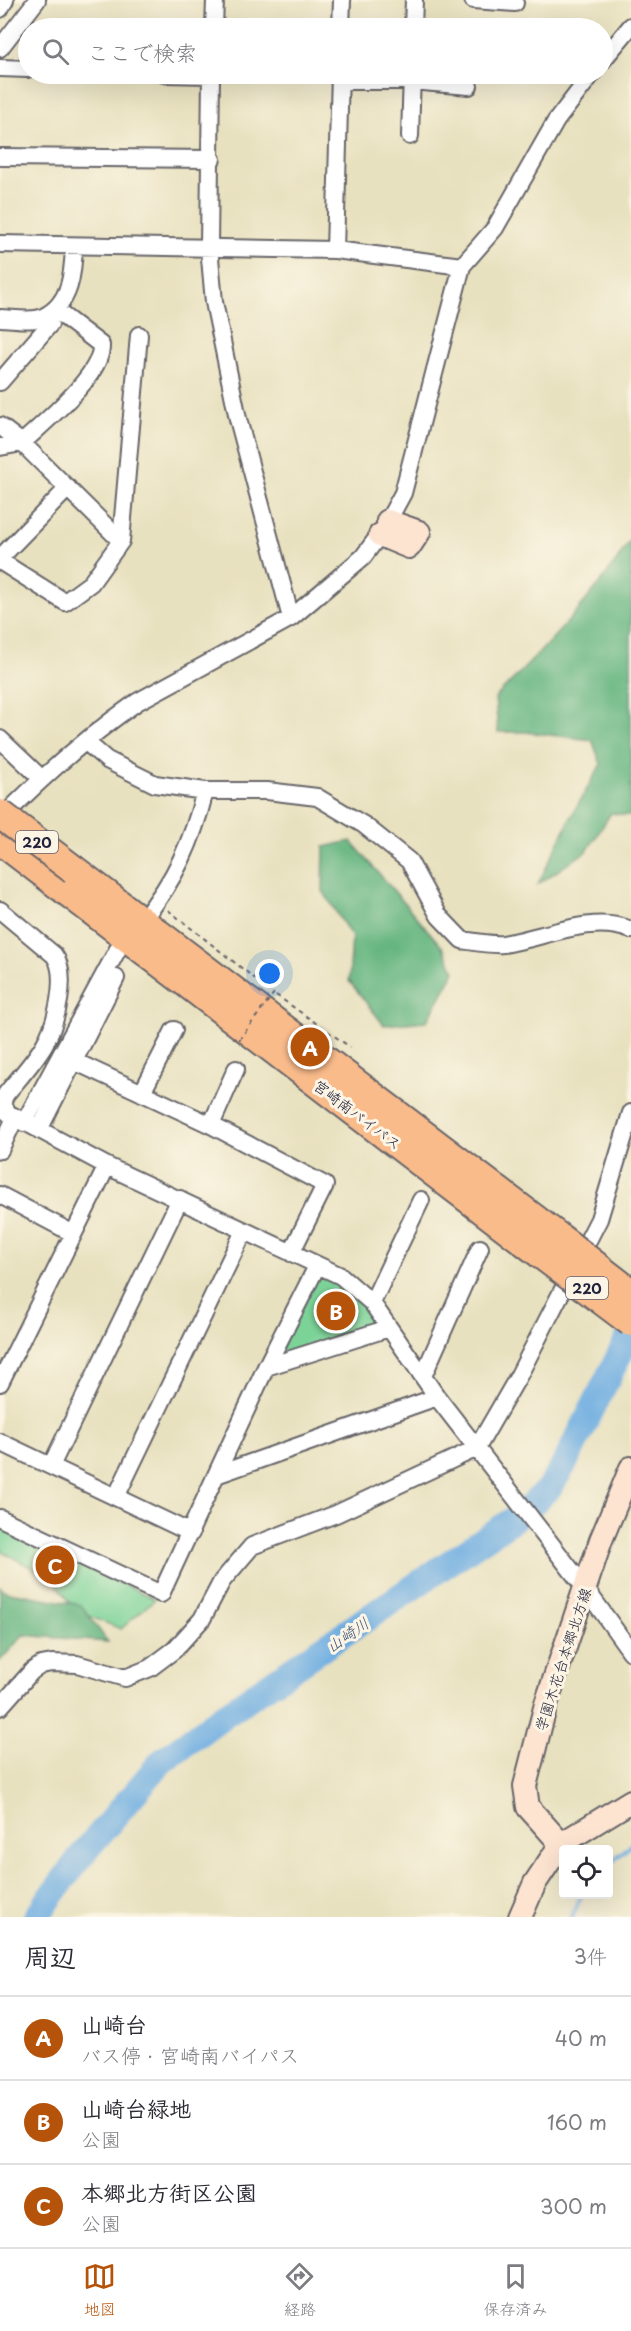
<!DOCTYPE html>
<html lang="ja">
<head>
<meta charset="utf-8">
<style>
	body { margin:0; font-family:"Playpen Sans","Klee One",sans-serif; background:#f7f7f7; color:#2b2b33 }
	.controls { position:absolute; right:18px; bottom:18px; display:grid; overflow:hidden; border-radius:6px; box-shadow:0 6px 24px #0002 }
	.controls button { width:54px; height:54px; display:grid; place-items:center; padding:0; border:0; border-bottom:2px solid #e1e1e2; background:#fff; color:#2b2b33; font:30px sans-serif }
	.you { position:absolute; left:270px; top:974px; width:21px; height:21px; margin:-15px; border:4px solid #fff; border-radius:50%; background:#1a73e8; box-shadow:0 0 0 9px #1a73e833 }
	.badge { display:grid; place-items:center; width:39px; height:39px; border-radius:50%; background:#b45309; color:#fff; font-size:20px; font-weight:700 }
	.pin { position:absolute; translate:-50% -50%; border:3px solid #fff; box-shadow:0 2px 6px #0006 }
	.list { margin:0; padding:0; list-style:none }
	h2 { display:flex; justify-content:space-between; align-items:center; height:78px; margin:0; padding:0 24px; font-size:26px }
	h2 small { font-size:20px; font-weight:400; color:#7c7c81 }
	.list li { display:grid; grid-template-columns:39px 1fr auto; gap:18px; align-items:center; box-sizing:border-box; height:84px; padding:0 24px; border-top:2px solid #e1e1e2 }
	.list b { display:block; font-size:22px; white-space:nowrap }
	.list p { margin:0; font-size:20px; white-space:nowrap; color:#7c7c81 }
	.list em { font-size:20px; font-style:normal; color:#7c7c81 }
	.icon { flex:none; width:33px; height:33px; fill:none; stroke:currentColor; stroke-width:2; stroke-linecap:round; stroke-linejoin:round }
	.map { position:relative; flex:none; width:631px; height:1917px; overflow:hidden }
	.search { position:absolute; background:#fff; box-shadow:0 6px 24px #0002; left:18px; right:18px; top:18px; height:66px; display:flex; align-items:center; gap:15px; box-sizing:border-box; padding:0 21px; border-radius:33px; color:#7c7c81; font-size:22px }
	.sheet { height:330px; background:#fff }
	nav { display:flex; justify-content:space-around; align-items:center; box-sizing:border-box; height:84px; border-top:2px solid #e1e1e2; background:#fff; font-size:16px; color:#7c7c81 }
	nav a { display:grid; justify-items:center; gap:3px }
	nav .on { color:#b45309 }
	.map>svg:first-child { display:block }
	.green { fill:#7cd398; stroke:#4f7a6a; stroke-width:1.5 }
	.forest { fill:#65b580; stroke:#446c5e; stroke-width:1.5 }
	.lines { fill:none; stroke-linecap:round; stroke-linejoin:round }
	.stream { stroke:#6eade1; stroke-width:4.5 }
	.river { stroke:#6eade1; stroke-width:26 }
	.street-casing { stroke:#676569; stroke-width:20 }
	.secondary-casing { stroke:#676569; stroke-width:26 }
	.highway-casing { stroke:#676569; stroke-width:32 }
	.path { stroke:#676569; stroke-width:2; stroke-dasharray:4.5 4.5; stroke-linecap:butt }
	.street { stroke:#fff; stroke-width:16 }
	.secondary { stroke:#fde4d1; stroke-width:22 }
	.highway { stroke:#fabb8b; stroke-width:28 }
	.highway-bridge-casing { stroke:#676569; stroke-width:32; stroke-linecap:butt }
	.path-bridge { stroke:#676569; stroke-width:2; stroke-dasharray:4.5 4.5; stroke-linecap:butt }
	.highway-bridge { stroke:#fabb8b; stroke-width:28 }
	.labels { text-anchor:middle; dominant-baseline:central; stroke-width:6; stroke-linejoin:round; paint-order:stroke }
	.shield { fill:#fcf5e5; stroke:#63616e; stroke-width:1.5 }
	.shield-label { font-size:14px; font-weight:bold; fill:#22223b }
	.street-label { font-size:15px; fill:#22223b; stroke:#fcf5e5 }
	.water-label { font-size:16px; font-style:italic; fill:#3d5375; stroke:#fcf5e5 }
</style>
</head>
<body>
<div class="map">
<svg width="631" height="1917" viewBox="0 0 631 1917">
	<rect width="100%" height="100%" fill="#fcf5e5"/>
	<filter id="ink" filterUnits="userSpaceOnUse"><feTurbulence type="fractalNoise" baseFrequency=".0167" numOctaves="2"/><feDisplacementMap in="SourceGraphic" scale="12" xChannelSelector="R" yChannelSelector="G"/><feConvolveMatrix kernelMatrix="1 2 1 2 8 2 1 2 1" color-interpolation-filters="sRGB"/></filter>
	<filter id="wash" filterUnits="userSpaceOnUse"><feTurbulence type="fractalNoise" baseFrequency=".008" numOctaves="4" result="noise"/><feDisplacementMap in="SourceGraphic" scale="24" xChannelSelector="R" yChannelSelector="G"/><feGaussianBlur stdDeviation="1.35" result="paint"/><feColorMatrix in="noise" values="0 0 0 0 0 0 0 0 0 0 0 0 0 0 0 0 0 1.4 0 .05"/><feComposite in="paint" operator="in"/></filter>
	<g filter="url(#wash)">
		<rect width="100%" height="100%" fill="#e8e1bf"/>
		<path class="green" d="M328,1273L376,1315V1323L285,1354L281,1348L316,1278Z
			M0,1525L155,1599L121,1629L76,1611L54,1580L0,1550Z"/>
		<path class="forest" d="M631,539V816L611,813L587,851L538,884L573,813L601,764L592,740L525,732H498L495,698C544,648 593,599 631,539Z
			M351,841L443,948L455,971L427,1021L384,1025L349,981L352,937L323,891L324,847Z
			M0,1587L4,1591L81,1605L108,1642L23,1635L0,1661Z"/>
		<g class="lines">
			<path class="stream" d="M608,1865L631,1845
				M572,1917L582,1894"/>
			<path class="river" d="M36,1917L81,1856L161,1762L224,1715L524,1512L550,1487L565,1463L631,1332"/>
		</g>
	</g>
	<g filter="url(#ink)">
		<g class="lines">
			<defs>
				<path id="street" d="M473,0L515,3
					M0,9L5,0
					M214,28L215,0
					M341,28L342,0
					M413,28L414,0
					M0,48L37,0
					M602,61L631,26
					M0,68L28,69
					M164,74L211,75
					M211,74L209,247L214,302L238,419L291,618
					M340,81H411L469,86
					M410,136L412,74
					M0,157L212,159
					M0,244L335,250L462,266
					M335,250L340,74
					M0,318C12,318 33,322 43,317C71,304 73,273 74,246
					M0,382L50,324
					M0,426L22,443C44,422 103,375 101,345L58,312
					M0,447L22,443L121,541L91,583L65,602L0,561
					M121,541L139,335
					M0,558L68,488
					M0,739L41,778
					M86,742L107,760L155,784L205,791H267L317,797L364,825L409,861L439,916L462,940C475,942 490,945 503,944C544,938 591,914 631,930
					M0,820C42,777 87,737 137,702L291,618L363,557L383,530L403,493L462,266L495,228L556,121L592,74
					M0,910L54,955C69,974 56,1025 44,1045C34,1062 19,1078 6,1094L2,1102L8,1113L107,1166L341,1276L372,1303L437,1397L585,1588L631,1652
					M142,921C176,878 192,843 205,791
					M76,1062L211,1125L325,1185L291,1253
					M142,1093L174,1030
					M24,1123L125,936
					M211,1125L236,1069
					M39,1130L116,978
					M0,1150L15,1118
					M0,1195L72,1233
					M372,1303L421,1200
					M266,1367L389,1328
					M423,1376L480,1248
					M0,1383L107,1166
					M0,1442L191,1533
					M51,1466L180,1199
					M219,1474L437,1397
					M116,1497L244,1231
					M0,1518L161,1594L266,1367L317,1266
					M0,1707L32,1671L41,1665L52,1663L77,1664L125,1678L150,1668L174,1650L202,1619L222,1581L252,1546L336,1514L477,1448L518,1377L599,1219L631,1113"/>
				<path id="secondary" d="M380,535L409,547L419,532L388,521
					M561,1844L528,1807L525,1786L546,1704L601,1540L631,1468
					M520,1917L535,1883L561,1844L631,1801"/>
				<path id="highway" d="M0,840L542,1255
					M74,870L557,1236"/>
			</defs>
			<use href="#street" class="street-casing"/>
			<use href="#secondary" class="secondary-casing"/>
			<use href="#highway" class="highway-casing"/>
			<path class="path" d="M168,910L272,992
				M276,995L350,1047"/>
			<use href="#street" class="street"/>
			<use href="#secondary" class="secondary"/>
			<use href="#highway" class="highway"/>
			<defs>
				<path id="highway-bridge" d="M0,814L74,870
					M557,1236L631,1293
					M542,1255L631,1322"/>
			</defs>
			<use href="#highway-bridge" class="highway-bridge-casing"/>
			<path class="path-bridge" d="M239,1040L274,993"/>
			<use href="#highway-bridge" class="highway-bridge"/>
		</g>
	</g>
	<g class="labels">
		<g class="shield">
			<rect x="16" y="831" width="42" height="22" rx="4.5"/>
			<rect x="566" y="1277" width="42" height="22" rx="4.5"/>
		</g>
		<g class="shield-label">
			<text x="37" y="842">220</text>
			<text x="587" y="1288">220</text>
		</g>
		<g class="street-label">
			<text transform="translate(358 1114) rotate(37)">宮崎南バイパス</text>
			<text transform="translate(562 1659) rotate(-72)">学園木花台本郷北方線</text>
		</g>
		<g class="water-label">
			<text transform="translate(347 1634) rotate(-35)">山崎川</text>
		</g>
	</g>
</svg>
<div class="controls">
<button><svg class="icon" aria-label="locate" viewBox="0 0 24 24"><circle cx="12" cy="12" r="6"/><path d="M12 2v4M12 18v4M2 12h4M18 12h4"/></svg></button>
</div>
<div class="you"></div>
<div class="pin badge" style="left:310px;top:1047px">A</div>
<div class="pin badge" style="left:336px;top:1311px">B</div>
<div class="pin badge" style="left:55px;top:1565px">C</div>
<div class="search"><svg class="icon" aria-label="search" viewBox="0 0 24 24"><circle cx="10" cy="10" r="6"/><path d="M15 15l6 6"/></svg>ここで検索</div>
</div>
<section class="sheet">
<h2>周辺<small>3件</small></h2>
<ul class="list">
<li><span class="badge">A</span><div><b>山崎台</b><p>バス停 · 宮崎南バイパス</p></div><em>40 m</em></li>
<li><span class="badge">B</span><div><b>山崎台緑地</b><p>公園</p></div><em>160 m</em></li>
<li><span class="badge">C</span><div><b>本郷北方街区公園</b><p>公園</p></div><em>300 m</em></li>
</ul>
</section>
<nav>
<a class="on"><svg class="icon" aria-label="map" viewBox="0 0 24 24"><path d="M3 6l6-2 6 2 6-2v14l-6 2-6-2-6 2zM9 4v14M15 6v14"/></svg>地図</a>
<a><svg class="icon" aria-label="directions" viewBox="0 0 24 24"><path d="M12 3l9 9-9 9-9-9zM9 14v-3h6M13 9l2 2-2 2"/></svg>経路</a>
<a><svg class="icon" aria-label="saved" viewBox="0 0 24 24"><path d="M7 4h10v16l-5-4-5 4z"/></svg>保存済み</a>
</nav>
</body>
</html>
